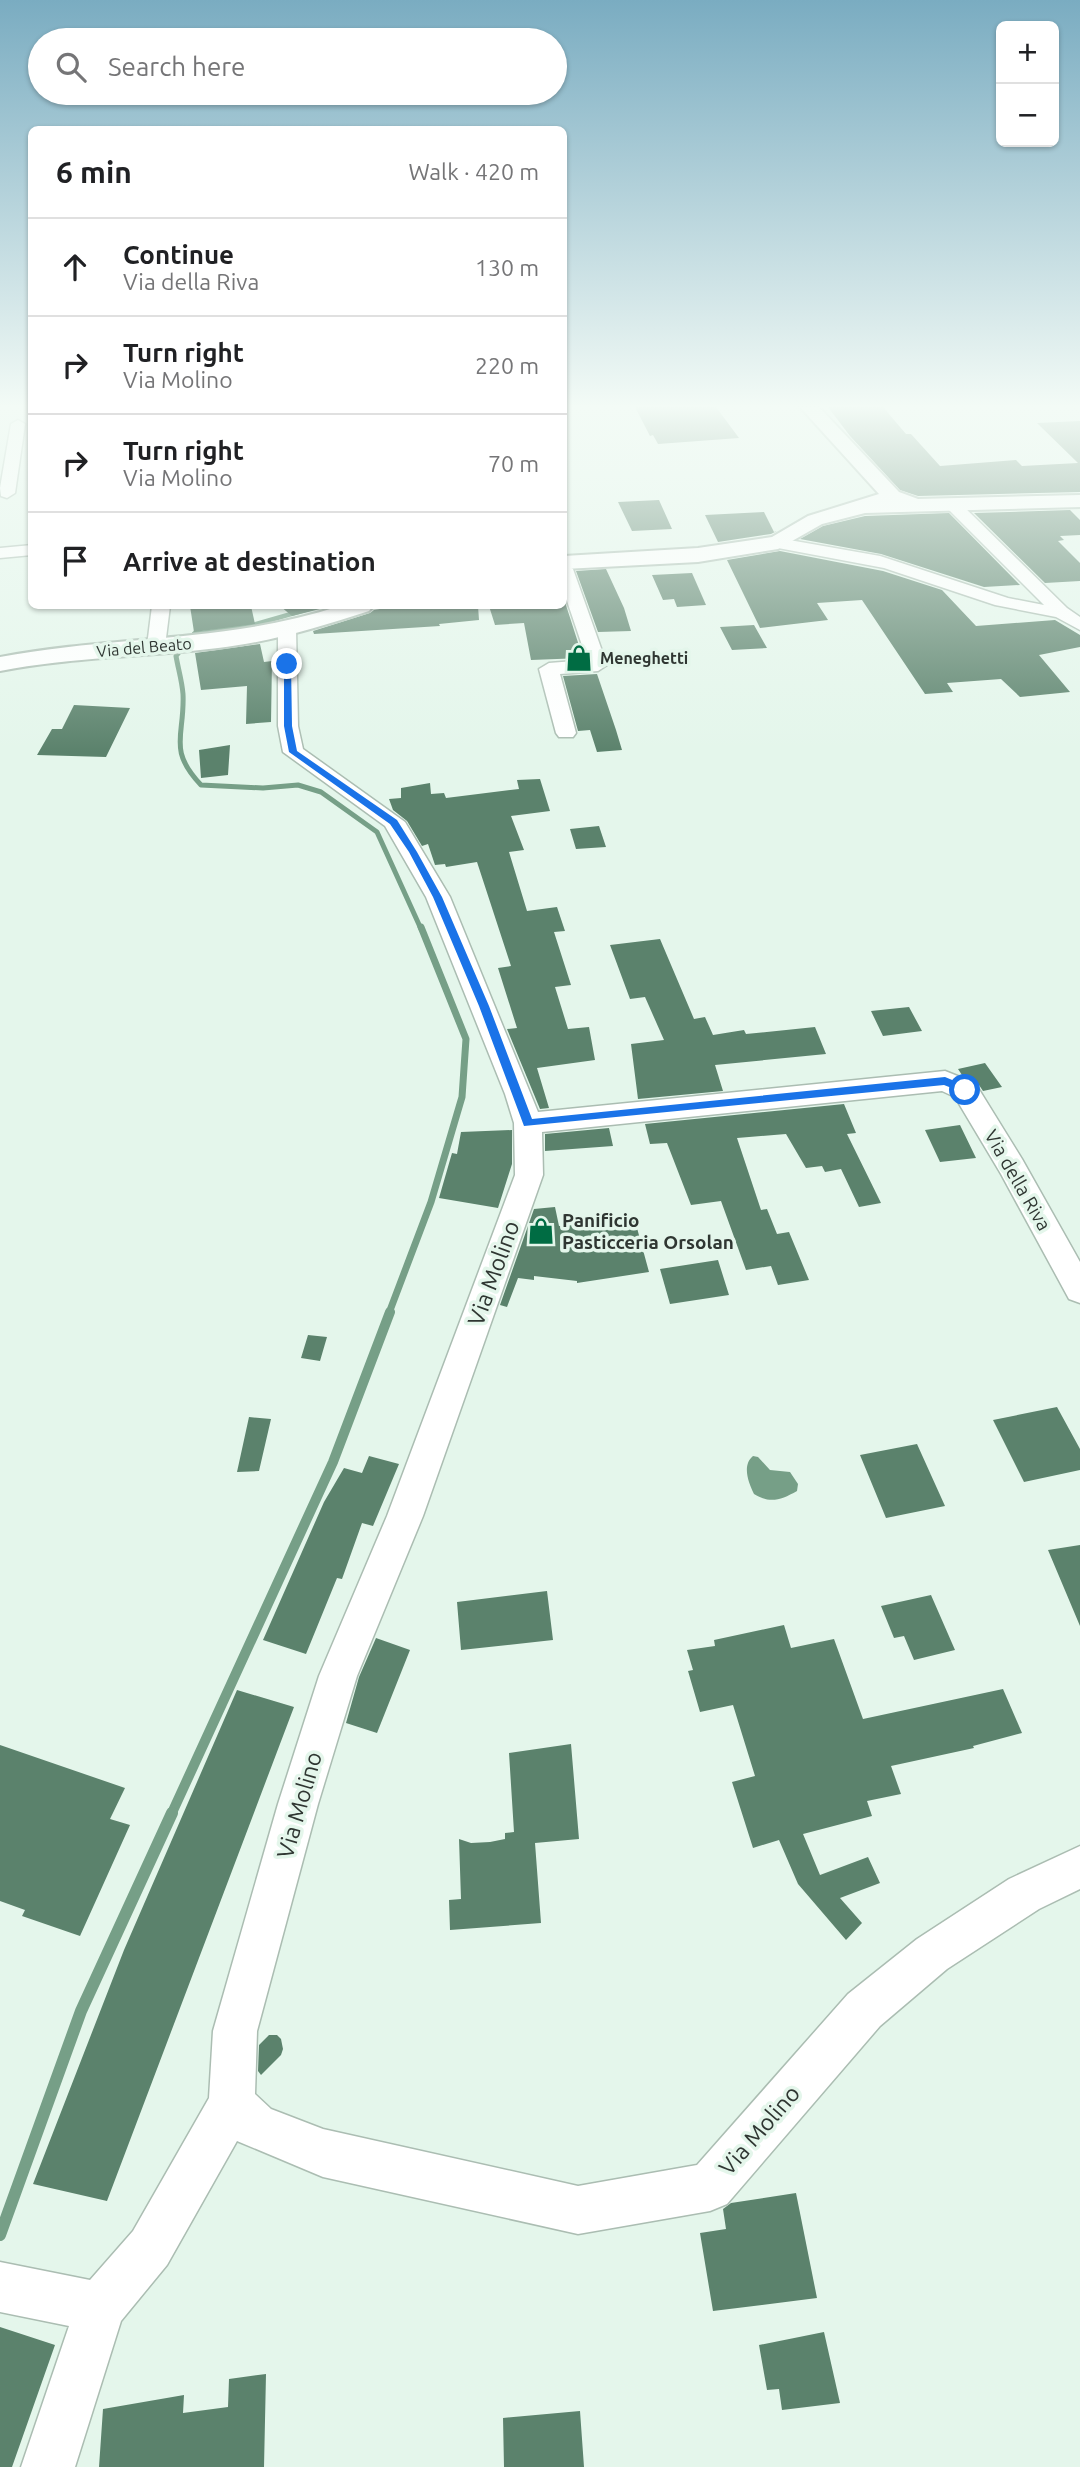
<!DOCTYPE html>
<html lang="en">
<head>
<meta charset="utf-8">
<style>
	body { margin:0; font-family:Ubuntu,sans-serif; background:#f6f6f6; color:#202124 }
	.controls { position:absolute; right:21px; top:21px; display:grid; overflow:hidden; border-radius:10px; box-shadow:0 2px 5px #0004 }
	.controls button { width:63px; height:63px; display:grid; place-items:center; padding:0; border:0; border-bottom:2px solid #e0e0e0; background:#fff; color:#202124; font:35px sans-serif }
	.stop { position:absolute; width:21px; height:21px; margin:-16px; border:5px solid #1a73e8; border-radius:50%; background:#fff }
	.stop.end { background:#1a73e8; border-color:#fff; box-shadow:0 2px 7px #0008 }
	.list { margin:0; padding:0; list-style:none }
	h2 { display:flex; justify-content:space-between; align-items:center; height:91px; margin:0; padding:0 28px; font-size:30px }
	h2 small { font-size:23px; font-weight:400; color:#757577 }
	.list li { display:grid; grid-template-columns:46px 1fr auto; gap:21px; align-items:center; box-sizing:border-box; height:98px; padding:0 28px; border-top:2px solid #e0e0e0 }
	.list b { display:block; font-size:26px; white-space:nowrap }
	.list p { margin:0; font-size:23px; white-space:nowrap; color:#757577 }
	.list em { font-size:23px; font-style:normal; color:#757577 }
	.icon { flex:none; width:38px; height:38px; fill:none; stroke:currentColor; stroke-width:2; stroke-linecap:round; stroke-linejoin:round }
	.map { position:relative; flex:none; width:1080px; height:2467px; overflow:hidden }
	.search { position:absolute; background:#fff; box-shadow:0 2px 5px #0004; left:28px; top:28px; width:539px; height:77px; display:flex; align-items:center; gap:18px; box-sizing:border-box; padding:0 24px; border-radius:38px; color:#757577; font-size:26px }
	.panel { position:absolute; background:#fff; box-shadow:0 2px 5px #0004; left:28px; top:126px; width:539px; height:483px; border-radius:10px }
	.map>svg:first-child { display:block }
	.water { fill:#769f87 }
	.lines { fill:none; stroke-linecap:round; stroke-linejoin:round }
	.stream-far4 { stroke:#769f87; stroke-width:4.5 }
	.stream-far3 { stroke:#769f87; stroke-width:5 }
	.stream-far2 { stroke:#769f87; stroke-width:7 }
	.stream-far1 { stroke:#769f87; stroke-width:10 }
	.stream { stroke:#769f87; stroke-width:12 }
	.building { fill:#5b826c }
	.street-casing { stroke:#abbdb2; stroke-width:3 }
	.secondary-casing { stroke:#abbdb2; stroke-width:4 }
	.street { fill:#fff; fill-rule:evenodd }
	.secondary { fill:#fff; fill-rule:evenodd }
	.route { fill:#1a73e8 }
	.labels { text-anchor:middle; dominant-baseline:central; stroke-width:7; stroke-linejoin:round; paint-order:stroke }
	.far-street-label { font-size:16px; fill:#2f3632; stroke:#e4f6eb }
	.far-poi-label { font-size:16px; font-weight:bold; fill:#2f3632; stroke:#e4f6eb; text-anchor:start }
	.street-label { font-size:19px; fill:#2f3632; stroke:#e4f6eb }
	.poi-label { font-size:19px; font-weight:bold; fill:#2f3632; stroke:#e4f6eb; text-anchor:start }
	.near-street-label { font-size:23px; fill:#2f3632; stroke:#e4f6eb }
</style>
</head>
<body>
<div class="map">
<svg width="1080" height="2467" viewBox="0 0 1080 2467">
	<rect width="100%" height="100%" fill="#e4f6eb"/>
	<path class="water" d="M753,1456L758,1457L770,1470L790,1472L798,1484L797,1491C781,1500 770,1504 754,1494C748,1482 742,1465 753,1456Z"/>
	<g class="lines">
		<path class="stream-far4" d="M194,634L249,626L319,606"/>
		<path class="stream-far3" d="M200,632L195,633L176,656C178,668 182,681 183,694C185,736 167,749 201,785L263,788L298,785L321,792L377,832L421,929"/>
		<path class="stream-far2" d="M389,1313L431,1202L462,1097L466,1039L421,927"/>
		<path class="stream-far1" d="M171,1815L333,1462L390,1312"/>
		<path class="stream" d="M0,2235L81,2011L172,1813"/>
	</g>
	<path class="building" d="M635,407H716L739,438L658,444L653,435L650,436Z
		M828,407H883L906,434H911L940,466L1016,460L1022,466L1078,463L1037,423L1080,421V492L918,496L900,490L850,436Z
		M659,500L672,529L632,531L618,502Z
		M1070,510L1080,520V535L1060,536L1064,540L1058,541L1080,563V581L1045,583L974,513Z
		M764,512L774,532L777,531L771,534L718,542L705,515Z
		M949,513L1020,585L984,587L881,554L800,539L823,526L865,516Z
		M780,551L883,571L942,590L976,626L1055,620L1080,635V647L1039,655L1070,692L1020,697L1001,679L947,683L953,692L925,694L862,600L817,603L828,620L760,628L727,560Z
		M606,569L624,608L631,631L598,632L576,571Z
		M692,573L706,605L677,607L674,599L663,600L652,575Z
		M564,599L583,658L531,660L524,623L495,625L489,606H564Z
		M190,606H251L255,624L194,632Z
		M280,606H332L292,616Z
		M397,606H478L479,620L439,624L440,626L314,634L313,631L370,613L374,610Z
		M754,625L767,648L732,650L720,627Z
		M260,644L264,662L272,661L271,722L246,724L247,686L201,690L195,653Z
		M597,674L616,730L622,750L597,752L590,730L578,731L563,676Z
		M74,705L130,708L106,757L37,755L52,729H62Z
		M230,745L228,775L201,778L199,750Z
		M540,779L550,811L511,816L524,850L509,852L527,911L557,907L565,931L554,932L571,985L555,987L568,1029L589,1027L595,1060L537,1068L549,1108L540,1109L507,1029L517,1028L498,968L511,966L477,862L446,867L445,864L435,865L428,844L422,846L407,821L393,810L389,799L401,798V788L430,783L431,794L444,793L446,798L519,789L517,780Z
		M599,826L606,847L576,849L570,829Z
		M660,939L694,1019L705,1017L713,1035L744,1030L746,1034L815,1027L826,1054L715,1065L723,1091L638,1099L631,1044L664,1040L645,997L630,999L610,945Z
		M909,1007L922,1031L883,1036L871,1011Z
		M985,1063L1002,1087L983,1091L977,1082L962,1075L958,1069Z
		M844,1104L856,1133L847,1134L881,1203L859,1207L841,1169L825,1172L822,1166L806,1168L786,1134L737,1138L761,1210L767,1209L777,1234L789,1232L809,1280L778,1285L771,1266L746,1270L721,1201L691,1205L667,1143L650,1144L645,1124Z
		M960,1125L976,1158L940,1162L925,1130Z
		M609,1128L613,1146L545,1151V1134Z
		M512,1130V1164L498,1208L439,1198L452,1153L457,1154L461,1132Z
		M555,1207L559,1226L634,1217L649,1272L577,1283V1281L534,1276V1280L518,1278L507,1307L500,1305L534,1209Z
		M718,1260L729,1295L670,1304L660,1269Z
		M308,1335L327,1337L320,1361L301,1358Z
		M1057,1407L1080,1449V1470L1024,1482L993,1420Z
		M249,1417L271,1419L259,1471L237,1472Z
		M917,1444L945,1506L886,1518L860,1455Z
		M369,1456L399,1464L373,1526L362,1523L342,1579L337,1578L306,1654L263,1640L324,1502L344,1468L362,1473Z
		M1080,1545V1626L1048,1550Z
		M547,1591L553,1640L461,1650L457,1602Z
		M931,1595L955,1650L914,1660L904,1636L894,1638L881,1606Z
		M784,1625L791,1648L834,1639L863,1719L1003,1689L1022,1733L973,1746L974,1748L891,1766L901,1794L867,1801L872,1816L803,1834L820,1875L868,1857L880,1883L840,1898L862,1923L846,1940L798,1884L779,1840L753,1848L732,1782L755,1776L733,1705L700,1712L688,1671L693,1670L687,1650L715,1646L714,1640Z
		M376,1638L410,1650L377,1733L346,1723L359,1677Z
		M237,1690L294,1707L107,2201L33,2184L124,1950Z
		M571,1744L579,1839L535,1843L541,1923L450,1930L449,1900L461,1899L459,1839L471,1843L490,1842L505,1839V1833L514,1832L509,1753Z
		M0,1745L125,1788L110,1819L130,1825L80,1936L22,1916L25,1910L0,1901Z
		M269,2035H277L281,2039L283,2049L281,2055L261,2075L258,2071L259,2045Z
		M796,2193L817,2298L713,2311L700,2233L726,2229L723,2209L731,2203Z
		M0,2327L55,2345L12,2467H0Z
		M824,2332L840,2403L782,2410L779,2389L767,2390L759,2345Z
		M266,2374L264,2467H99L103,2409L184,2395L183,2413L228,2407L229,2379Z
		M580,2411L584,2467H504L503,2418Z"/>
	<g class="lines">
		<defs>
			<path id="street" d="M18,420L25,424L15,493L7,498L1,496L0,488L11,424Z
				M954,501L960,503L1067,608L1080,617V630L1056,617L995,605L884,568L778,548L770,543L778,538L880,556L1008,598L1044,605L948,509L946,506Z
				M32,545V555L0,558V548Z
				M564,564L573,569L607,665L598,671L560,674L576,733L573,737H559L556,733L539,669L549,663L587,660L564,592Z
				M152,606H170L165,646L156,652L147,646Z
				M287,623L296,628L298,726L303,749L405,822L450,897L538,1112L945,1071L975,1083L1022,1159L1080,1262V1303L1069,1299L1001,1174L955,1097L942,1091L542,1132L543,1175L423,1516L357,1676L318,1804L257,2031L255,2094L271,2109L323,2129L578,2186L697,2165L848,1994L917,1939L1009,1879L1080,1846V1889L1039,1909L947,1969L880,2026L727,2204L710,2211L578,2234L323,2177L237,2141L167,2265L121,2321L75,2467H21L69,2326L0,2312V2262L90,2280L133,2231L209,2098L213,2031L278,1804L319,1676L387,1516L515,1175L514,1123L505,1094L426,897L385,826L283,752L278,726V628Z"/>
			<path id="secondary" d="M800,407H819L899,492L918,499L1080,495V507L865,513L822,524L778,549L698,562L564,569V556L698,548L772,537L808,516L879,494Z
				M340,606H373L369,611C320,627 270,642 218,648C146,657 72,657 0,671V657C115,635 227,643 340,606Z"/>
		</defs>
		<use href="#street" class="street-casing"/>
		<use href="#secondary" class="secondary-casing"/>
		<use href="#street" class="street"/>
		<use href="#secondary" class="secondary"/>
	</g>
	<linearGradient id="sky" x2="0" y2="1"><stop stop-color="#7aacc1"/><stop offset="0.54" stop-color="#f3fbf6"/><stop offset="1" stop-color="#f3fbf6" stop-opacity="0"/></linearGradient>
	<rect width="1080" height="752" fill="url(#sky)"/>
	<path class="route" d="M287,662L291,664L292,726L297,751L397,820L417,852L442,897L489,1006L532,1119L945,1077L969,1087V1092H962L944,1085L524,1126L479,1006L433,897L409,852L390,824L289,752L284,726V664Z"/>
	<defs>
		<symbol id="shop-bare" viewBox="-9 -9 18 18"><path d="M-5-2.5h2.3a2.7 3.5 0 0 1 5.4 0H5L5.5 6h-11ZM-1.5-2.5h3a1.5 2.3 0 0 0-3 0Z" fill="#006c43" stroke="#e4f6eb" stroke-width="2.5" paint-order="stroke"/></symbol>
	</defs>
	<g fill-rule="evenodd">
		<use href="#shop-bare" x="560" y="639" width="38" height="38"/>
		<use href="#shop-bare" x="522" y="1212" width="38" height="38"/>
	</g>
	<g class="labels">
		<g class="far-street-label">
			<text transform="translate(144 647) rotate(-5)">Via del Beato</text>
		</g>
		<g class="far-poi-label">
			<text x="600" y="658">Meneghetti</text>
		</g>
		<g class="street-label">
			<text transform="translate(1018 1180) rotate(60)">Via della Riva</text>
		</g>
		<g class="poi-label">
			<text x="562" y="1220">Panificio<tspan x="562" dy="22">Pasticceria Orsolan</tspan></text>
		</g>
		<g class="near-street-label">
			<text transform="translate(493 1273) rotate(-70)">Via Molino</text>
			<text transform="translate(299 1805) rotate(-74)">Via Molino</text>
			<text transform="translate(759 2130) rotate(-49)">Via Molino</text>
		</g>
	</g>
</svg>
<div class="controls">
<button>+</button>
<button>−</button>
</div>
<div class="stop" style="left:965px;top:1090px"></div>
<div class="stop end" style="left:287px;top:664px"></div>
<div class="search"><svg class="icon" aria-label="search" viewBox="0 0 24 24"><circle cx="10" cy="10" r="6"/><path d="M15 15l6 6"/></svg>Search here</div>
<section class="panel">
<h2>6 min<small>Walk · 420 m</small></h2>
<ul class="list">
<li><svg class="icon" aria-label="ahead" viewBox="0 0 24 24"><path d="M12 20V5M6 11l6-6 6 6"/></svg><div><b>Continue</b><p>Via della Riva</p></div><em>130 m</em></li>
<li><svg class="icon" aria-label="right" viewBox="0 0 24 24"><path d="M7 20v-9h11M14 6l5 5-5 5"/></svg><div><b>Turn right</b><p>Via Molino</p></div><em>220 m</em></li>
<li><svg class="icon" aria-label="right" viewBox="0 0 24 24"><path d="M7 20v-9h11M14 6l5 5-5 5"/></svg><div><b>Turn right</b><p>Via Molino</p></div><em>70 m</em></li>
<li><svg class="icon" aria-label="arrive" viewBox="0 0 24 24"><path d="M6 21V4h12l-3 4 3 4H6"/></svg><div><b>Arrive at destination</b></div></li>
</ul>
</section>
</div>
</body>
</html>
